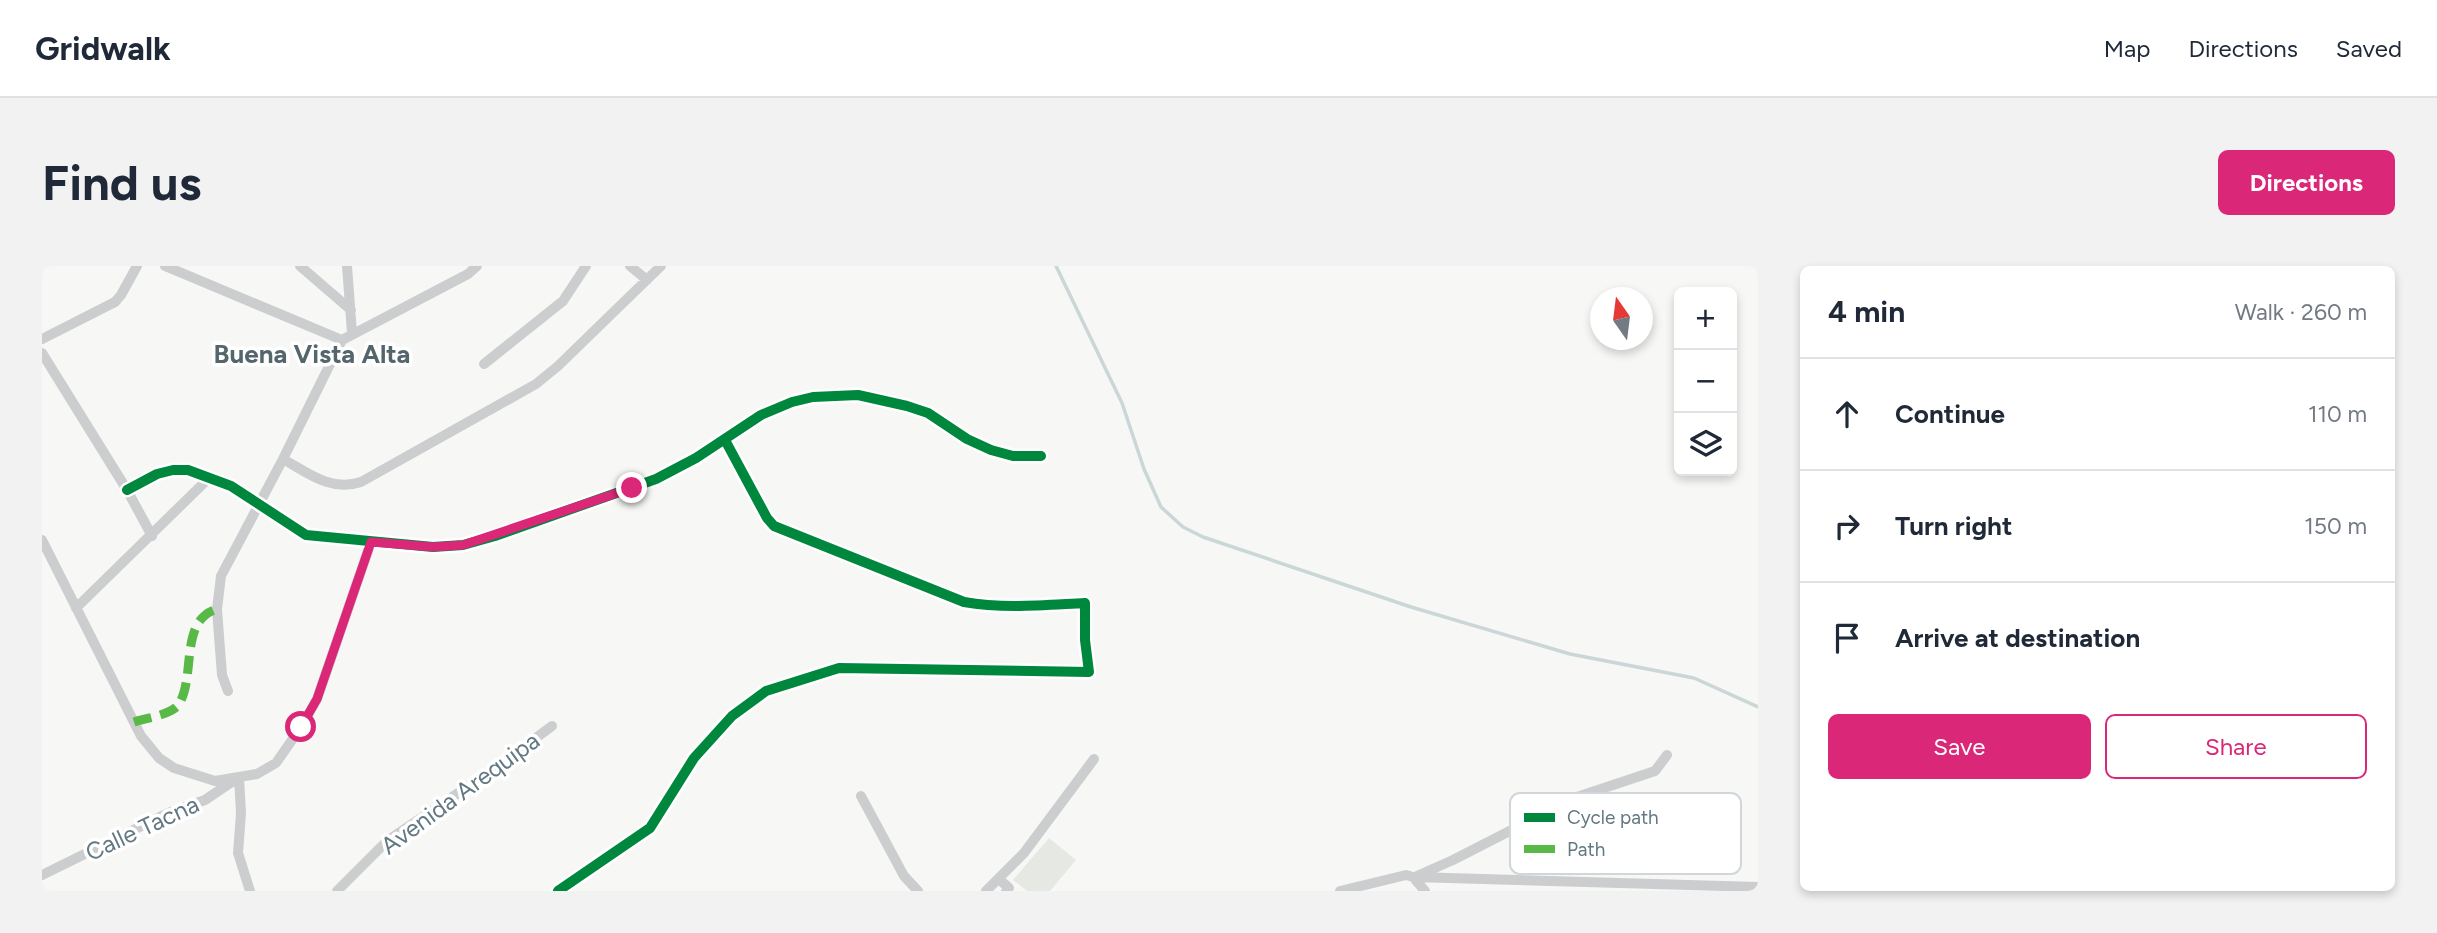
<!DOCTYPE html>
<html lang="en">
<head>
<meta charset="utf-8">
<style>
	body { margin:0; font-family:Figtree,sans-serif; background:#f2f2f3; color:#1f2937 }
	.controls { position:absolute; right:21px; top:21px; display:grid; overflow:hidden; border-radius:10px; box-shadow:0 4px 10px #0003 }
	.controls button { width:63px; height:63px; display:grid; place-items:center; padding:0; border:0; border-bottom:2px solid #e0e1e3; background:#fff; color:#1f2937; font:35px sans-serif }
	.compass { position:absolute; left:1548px; top:21px; width:63px; height:63px; border-radius:50%; background:#fff; box-shadow:0 4px 10px #0003; rotate:346deg }
	.stop { position:absolute; width:21px; height:21px; margin:-16px; border:5px solid #db2777; border-radius:50%; background:#fff }
	.stop.end { background:#db2777; border-color:#fff; box-shadow:0 2px 7px #0008 }
	.list { margin:0; padding:0; list-style:none }
	h2 { display:flex; justify-content:space-between; align-items:center; height:91px; margin:0; padding:0 28px; font-size:30px }
	h2 small { font-size:23px; font-weight:400; color:#747a83 }
	.list li { display:grid; grid-template-columns:46px 1fr auto; gap:21px; align-items:center; box-sizing:border-box; height:112px; padding:0 28px; border-top:2px solid #e0e1e3 }
	.list b { display:block; font-size:26px; white-space:nowrap }
	.list em { font-size:23px; font-style:normal; color:#747a83 }
	.actions { display:flex; gap:14px; padding:21px 28px }
	.actions a { flex:1; padding:16px 0; border:2px solid #db2777; border-radius:10px; text-align:center; font-size:24px; color:#db2777 }
	.actions .main { background:#db2777; color:#fff }
	.icon { flex:none; width:38px; height:38px; fill:none; stroke:currentColor; stroke-width:2; stroke-linecap:round; stroke-linejoin:round }
	.map { position:relative; flex:none; width:1716px; height:625px; overflow:hidden; border-radius:10px }
	header { display:flex; align-items:center; gap:42px; box-sizing:border-box; height:98px; padding:0 35px; background:#fff; border-bottom:2px solid #e0e1e3 }
	header strong { font-size:33px }
	nav { display:flex; gap:38px; margin-inline-start:auto; font-size:24px }
	.intro { display:flex; align-items:center; justify-content:space-between; box-sizing:border-box; height:168px; padding:0 42px }
	h1 { margin:0; font-size:49px }
	.button { padding:18px 32px; border-radius:10px; background:#db2777; color:#fff; font-size:24px; font-weight:700 }
	main { display:flex; gap:42px; padding:0 42px }
	aside { flex:1; background:#fff; border-radius:10px; box-shadow:0 4px 10px #0003 }
	.map>svg:first-child { display:block }
	.green { fill:#e6e9e3 }
	.lines { fill:none; stroke-linecap:round; stroke-linejoin:round }
	.stream { stroke:#cbd6d7; stroke-width:3.5 }
	.street { stroke:#cccdce; stroke-width:10 }
	.quiet { stroke:#58b947; stroke-width:9; stroke-dasharray:18 9; stroke-linecap:butt }
	.cycleway-casing { stroke:#fff; stroke-width:15 }
	.cycleway { stroke:#00873e; stroke-width:10 }
	.route { stroke:#db2777; stroke-width:9 }
	.labels { text-anchor:middle; dominant-baseline:central; stroke-width:7; stroke-linejoin:round; paint-order:stroke }
	.street-label { font-size:24px; fill:#627882; stroke:#fff }
	.neighbourhood-label { font-size:26px; font-weight:bold; fill:#54656c; stroke:#fff }
	.key { fill:#fff; stroke:#d0d6da; stroke-width:2 }
	.key-label { font-size:19px; fill:#627882 }
</style>
</head>
<body>
<header>
<strong>Gridwalk</strong>
<nav><a>Map</a><a>Directions</a><a>Saved</a></nav>
</header>
<div class="intro"><h1>Find us</h1><a class="button">Directions</a></div>
<main>
<div class="map">
<svg width="1716" height="625" viewBox="0 0 1716 625">
	<rect width="100%" height="100%" fill="#f7f7f6"/>
	<path class="green" d="M1007,572L1034,594L1008,625H985L971,614Z"/>
	<g class="lines">
		<path class="stream" d="M1014,0L1080,137L1102,203L1119,241L1141,261L1161,271L1369,341L1528,388L1652,412L1716,441"/>
		<path class="street" d="M123,0L300,74
			M258,0L309,44
			M305,0L310,67
			M588,0L605,14
			M0,73L73,36L79,29L95,0
			M0,87L85,224L110,270
			M442,98L521,35L544,0
			M241,193C266,207 289,226 319,216L494,118L516,100L619,0
			M85,224L115,208L131,204H146L189,220L264,269L391,281L421,279L453,270L614,213L654,192L719,149L750,136L771,131L816,129L865,140L886,147L925,173L949,184L971,190H999
			M0,274L99,470L117,492L132,502L173,515L215,508L234,497L259,461L275,433L329,276
			M34,342L169,210
			M186,425L180,409L177,370L175,343L179,310L241,193L300,74L426,8L435,0
			M819,530L862,610L876,625
			M0,609L126,547L163,534L197,511L199,547L196,587L208,625
			M1375,610L1411,594L1532,532L1613,505L1625,489
			M1371,611L1716,621
			M957,613L967,622L964,625
			M295,625L345,575L452,503L510,460
			M516,625L608,562L652,492L690,450L724,425L797,402L1047,406L1043,374V337C1002,339 962,343 922,336L732,260L725,252L683,174
			M944,625L982,587L1052,493
			M1298,625L1364,609L1371,611L1383,625"/>
		<path class="quiet" d="M92,456C104,452 130,449 137,438C154,410 137,354 175,343"/>
		<defs>
			<path id="cycleway" d="M85,224L115,208L131,204H146L189,220L264,269L391,281L421,279L453,270L614,213L654,192L719,149L750,136L771,131L816,129L865,140L886,147L925,173L949,184L971,190H999
				M516,625L608,562L652,492L690,450L724,425L797,402L1047,406L1043,374V337C1002,339 962,343 922,336L732,260L725,252L683,174"/>
		</defs>
		<use href="#cycleway" class="cycleway-casing"/>
		<use href="#cycleway" class="cycleway"/>
	</g>
	<g class="lines">
		<path class="route" d="M259,461L275,433L329,276L391,281L421,279L590,222"/>
	</g>
	<g class="labels">
		<g class="street-label">
			<text transform="translate(418 527) rotate(-36)">Avenida Arequipa</text>
			<text transform="translate(100 562) rotate(-25)">Calle Tacna</text>
		</g>
		<g class="neighbourhood-label">
			<text x="270" y="88">Buena Vista Alta</text>
		</g>
	</g>
	<rect x="1468" y="527" width="231" height="81" rx="10" class="key"/>
	<rect x="1482" y="547" width="31" height="9" fill="#00873e"/>
	<rect x="1482" y="579" width="31" height="8" fill="#58b947"/>
	<g class="key-label">
		<text x="1525" y="558">Cycle path</text>
		<text x="1525" y="590">Path</text>
	</g>
</svg>
<div class="controls">
<button>+</button>
<button>−</button>
<button><svg class="icon" aria-label="layers" viewBox="0 0 24 24"><path d="M12 4l9 5-9 5-9-5zM3 14l9 5 9-5"/></svg></button>
</div>
<svg class="compass" viewBox="-18 -18 36 36"><path d="M0-13l5 13h-10z" fill="#e53935"/><path d="M0 13l5-13h-10z" fill="#747a83"/></svg>
<div class="stop" style="left:259px;top:461px"></div>
<div class="stop end" style="left:590px;top:222px"></div>
</div>
<aside>
<h2>4 min<small>Walk · 260 m</small></h2>
<ul class="list">
<li><svg class="icon" aria-label="ahead" viewBox="0 0 24 24"><path d="M12 20V5M6 11l6-6 6 6"/></svg><div><b>Continue</b></div><em>110 m</em></li>
<li><svg class="icon" aria-label="right" viewBox="0 0 24 24"><path d="M7 20v-9h11M14 6l5 5-5 5"/></svg><div><b>Turn right</b></div><em>150 m</em></li>
<li><svg class="icon" aria-label="arrive" viewBox="0 0 24 24"><path d="M6 21V4h12l-3 4 3 4H6"/></svg><div><b>Arrive at destination</b></div></li>
</ul>
<div class="actions"><a class="main">Save</a><a>Share</a></div>
</aside>
</main>
</body>
</html>
